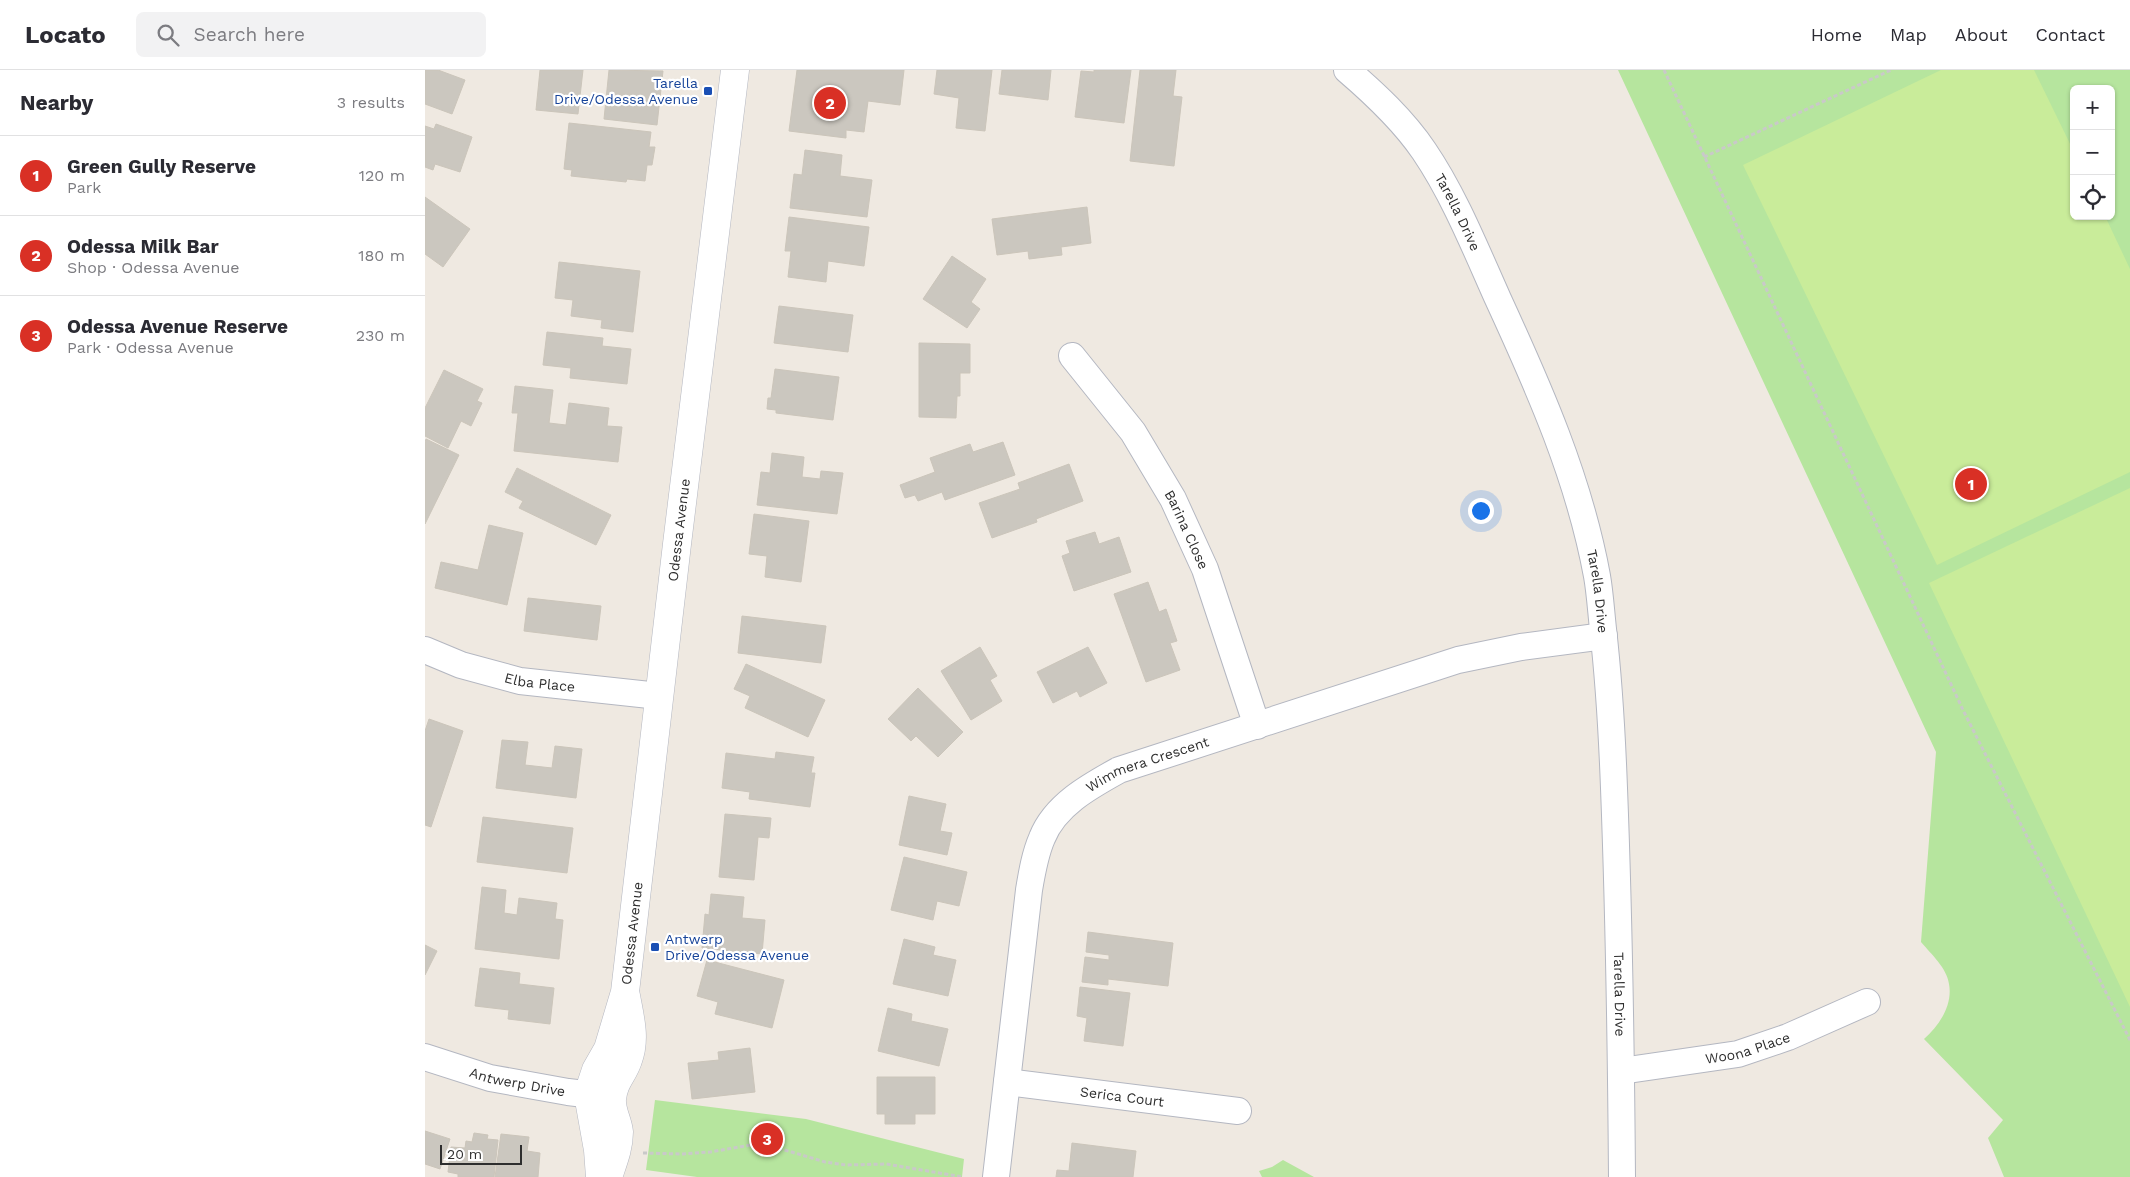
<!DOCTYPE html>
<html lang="en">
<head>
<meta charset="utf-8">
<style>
	body { margin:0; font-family:"Work Sans",sans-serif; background:#f2f2f3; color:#2b2b33 }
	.controls { position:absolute; right:15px; top:15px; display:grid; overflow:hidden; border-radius:8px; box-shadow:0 1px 4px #0004 }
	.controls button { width:45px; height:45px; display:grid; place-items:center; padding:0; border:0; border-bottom:1px solid #e1e1e2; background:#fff; color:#2b2b33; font:25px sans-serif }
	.scale { position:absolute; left:15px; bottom:12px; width:82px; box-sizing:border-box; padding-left:5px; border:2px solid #2e2e2e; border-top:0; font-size:14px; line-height:18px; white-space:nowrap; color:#2e2e2e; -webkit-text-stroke:4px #fff; paint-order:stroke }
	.you { position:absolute; left:1055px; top:440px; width:18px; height:18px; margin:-12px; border:4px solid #fff; border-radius:50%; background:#1a73e8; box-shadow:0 0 0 8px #1a73e833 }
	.badge { display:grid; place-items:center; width:32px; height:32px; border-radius:50%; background:#d93025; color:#fff; font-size:16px; font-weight:700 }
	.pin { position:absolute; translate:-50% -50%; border:2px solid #fff; box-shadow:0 1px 5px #0006 }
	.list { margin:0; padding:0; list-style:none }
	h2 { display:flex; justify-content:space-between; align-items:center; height:65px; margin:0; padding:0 20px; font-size:21px }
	h2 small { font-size:16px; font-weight:400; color:#7c7c81 }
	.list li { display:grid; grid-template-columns:32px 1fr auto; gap:15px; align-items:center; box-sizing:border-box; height:80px; padding:0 20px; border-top:1px solid #e1e1e2 }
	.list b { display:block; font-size:19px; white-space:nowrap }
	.list p { margin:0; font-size:16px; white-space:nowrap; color:#7c7c81 }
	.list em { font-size:16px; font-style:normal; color:#7c7c81 }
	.icon { flex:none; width:28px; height:28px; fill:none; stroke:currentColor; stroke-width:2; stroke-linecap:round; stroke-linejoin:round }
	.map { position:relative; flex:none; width:1705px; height:1107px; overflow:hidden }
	header { display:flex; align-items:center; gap:30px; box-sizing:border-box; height:70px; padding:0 25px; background:#fff; border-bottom:1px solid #e1e1e2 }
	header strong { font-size:24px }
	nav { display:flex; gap:28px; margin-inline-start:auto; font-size:18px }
	.search { width:350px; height:45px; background:#f2f2f3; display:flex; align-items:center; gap:12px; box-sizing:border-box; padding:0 18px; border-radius:8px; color:#7c7c81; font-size:19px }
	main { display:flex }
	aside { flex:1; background:#fff }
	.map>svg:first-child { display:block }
	.green { fill:#b6e59e; fill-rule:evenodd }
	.pitch { fill:#c9ec9a }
	.building { fill:#cbc7bf; stroke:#cbc5ba }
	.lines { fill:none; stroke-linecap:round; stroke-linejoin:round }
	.street-casing { stroke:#b4b7c1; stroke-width:28 }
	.secondary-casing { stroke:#b4b7c1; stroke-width:29 }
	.path { stroke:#c9c9c9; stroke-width:3; stroke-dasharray:4 2.5; stroke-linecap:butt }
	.street { stroke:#fff; stroke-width:26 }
	.secondary { stroke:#fff; stroke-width:28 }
	.transit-dot { fill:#1a4fb4; stroke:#fff; stroke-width:2 }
	.labels { text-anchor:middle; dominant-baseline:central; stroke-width:4.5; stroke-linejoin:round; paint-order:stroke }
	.transit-label { font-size:14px; fill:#164399; stroke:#fff; text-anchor:end }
	.street-label { font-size:14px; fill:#2e2e2e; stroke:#fff }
</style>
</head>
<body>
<header>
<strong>Locato</strong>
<div class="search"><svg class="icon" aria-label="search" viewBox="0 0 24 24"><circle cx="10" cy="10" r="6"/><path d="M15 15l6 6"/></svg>Search here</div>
<nav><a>Home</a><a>Map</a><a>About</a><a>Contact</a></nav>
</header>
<main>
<aside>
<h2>Nearby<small>3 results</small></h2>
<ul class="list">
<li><span class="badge">1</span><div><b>Green Gully Reserve</b><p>Park</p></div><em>120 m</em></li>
<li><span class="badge">2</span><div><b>Odessa Milk Bar</b><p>Shop · Odessa Avenue</p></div><em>180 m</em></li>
<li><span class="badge">3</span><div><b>Odessa Avenue Reserve</b><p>Park · Odessa Avenue</p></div><em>230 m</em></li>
</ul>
</aside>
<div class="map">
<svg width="1705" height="1107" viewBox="0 0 1705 1107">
	<rect width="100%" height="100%" fill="#efe9e1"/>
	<path class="green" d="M1193,0H1705V1107H1579L1563,1068L1578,1050L1499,969C1514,956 1528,935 1524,914C1522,898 1506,884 1496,872L1511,682ZM1649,19H1686V146H1649Z
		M230,1030L381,1049L539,1089L537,1107H272L221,1100Z
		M858,1090L889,1107H837L834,1101L847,1097Z"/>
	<path class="pitch" d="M1516,0H1609L1649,82V146H1680L1705,199V402L1512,495L1318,95Z
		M1705,418V937L1504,513Z"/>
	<path class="building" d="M0,0H13L40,10L27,44L0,34Z
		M115,0H158L153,44L111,40Z
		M184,0L238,1L232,55L179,49Z
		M372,0H479L475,35L443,31L439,62L421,60V68L364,61Z
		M512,0H567L560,61L531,58L534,28L509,24Z
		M577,0H626L623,30L574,24Z
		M669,0H706L699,53L650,47L656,1L669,2Z
		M715,0H751L748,26L757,27L749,96L705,91Z
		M144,53L226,62L224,77H230L227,95H222L220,111L202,109L201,112L146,106L147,100L139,99Z
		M11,54L47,67L35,102L10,94L8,100L0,97V56L9,59Z
		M380,80L417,85L415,106L447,110L442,147L365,138L369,104L377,105Z
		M0,127L45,159L18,197L0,184Z
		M662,137L666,173L636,177L637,185L604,189L603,181L572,185L567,149Z
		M364,147L444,157L439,196L403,191L401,212L363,207L366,181H360Z
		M527,186L561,209L546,232L555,239L542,258L498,229Z
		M134,192L215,201L208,262L176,258L177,250L146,246L148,230L130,228Z
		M354,236L428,245L423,282L349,273Z
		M122,262L178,268L177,276L206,279L202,314L145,308L146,298L118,295Z
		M494,273L545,274V303H535V326H532L531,348L494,347Z
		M350,299L414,307L408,350L351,343V340L342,339L343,328H346Z
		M19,300L58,319L52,331L57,333L46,356L36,351L23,378L0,366V338Z
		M90,316L128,320L124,353L141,355L144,333L184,338L182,356L197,357L193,392L89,381L93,343H87Z
		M1,369L34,385L0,454V372Z
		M578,372L590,405L520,430L517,422L493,431L490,425L480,428L475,415L510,402L505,388L545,374L548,382Z
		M347,383L379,387L377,407L395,409L396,401L418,403L412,444L332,435L336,402L345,403Z
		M644,394L658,431L611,449L612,452L567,468L554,433L595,419L593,413Z
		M92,398L186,445L171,475L94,438L98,431L80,422Z
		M329,444L384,451L376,512L340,507L342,486L324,484Z
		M64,455L98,463L82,535L10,518L16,492L53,500Z
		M670,462L674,474L694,467L706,502L649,521L637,486L645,483L641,471Z
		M723,512L734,542L741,539L752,571L745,573L755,600L721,612L689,524Z
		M103,528L176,536L172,570L99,561Z
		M317,546L401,556L396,593L313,583Z
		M555,577L572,606L565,610L577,631L546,650L516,601Z
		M663,577L682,613L655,627L652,621L628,633L612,602Z
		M321,594L400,630L383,667L320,638L325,626L309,619Z
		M493,618L538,662L513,687L491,666L486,671L463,649Z
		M4,649L38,661L6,757L0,755V661Z
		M77,670L103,672L100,695L127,698L130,676L157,679L151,728L71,718Z
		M351,682L389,687L386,703H390L385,737L324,729L325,722L297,718L301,683L350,689Z
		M484,726L521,734L515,761L527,763L522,785L474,775Z
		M300,744L346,748L344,768L333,767L329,810L294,807Z
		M58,747L148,758L142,803L52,792Z
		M479,787L542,802L534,836L512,831L508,850L466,840Z
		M57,817L81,820L79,843L92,845L94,828L132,833L130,849L138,850L134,889L50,879Z
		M286,824L319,827L317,848L340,850L337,884L277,878L280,844L284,845Z
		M663,862L748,873L743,916L683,909V915L657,912L660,887L684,890V885L661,882Z
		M479,869L510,877L508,885L531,890L523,926L468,914Z
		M0,875L12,881L0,905Z
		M282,890L359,910L347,958L290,944L293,932L272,926Z
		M55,898L95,903L94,914L129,918L125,954L83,949L84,940L50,936Z
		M655,917L705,923L698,976L659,971L662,948L652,946Z
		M463,938L487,944L486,951L523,959L514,996L453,981Z
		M325,978L330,1022L267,1029L263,993L294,990L293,982Z
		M452,1007H510V1044H490V1054H460V1044H452Z
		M0,1061L25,1069L15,1099L0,1094Z
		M49,1063L63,1065L62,1069L73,1070L69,1107H33V1104L23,1102L26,1077L40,1078L41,1071L47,1072Z
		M76,1064L104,1067L102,1081L115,1083L113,1107H70Z
		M647,1073L711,1081L708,1107H631L632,1100L644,1101Z"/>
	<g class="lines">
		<defs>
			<g id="street">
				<path id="s1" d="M922,0C950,24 978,50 999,81C1029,125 1051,180 1073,229C1114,318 1154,408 1172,506C1175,523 1176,541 1178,559C1184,612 1187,664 1189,718C1194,847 1196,977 1197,1107"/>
				<path id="s2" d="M647,286L708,362L748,429L780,499L832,656"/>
				<path id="s3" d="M0,580L36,595L95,611L234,626"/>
				<path id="s4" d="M0,987L65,1008L143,1022L185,1027"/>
				<path id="s5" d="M1196,1001L1313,984L1363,967L1442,932"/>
				<path id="s6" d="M582,1012L813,1041"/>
				<path id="s7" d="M571,1107L604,820C607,802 610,784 617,768C630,735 665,716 694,700L1033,590L1096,577L1179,566"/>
			</g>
			<g id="secondary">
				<path id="s8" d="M175,1107L173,1080L163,1024L171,1000L183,979L200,922L252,474L310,0"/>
				<path d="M183,1107C188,1092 194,1078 194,1062C193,1051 186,1041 187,1029C189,1010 198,1005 203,990C211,969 205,948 201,926"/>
			</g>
		</defs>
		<use href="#street" class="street-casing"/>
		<use href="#secondary" class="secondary-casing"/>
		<path class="path" d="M1239,0L1538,640L1705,970
			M1279,87L1466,0
			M218,1083L257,1084L285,1082L326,1075H343L400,1092L421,1095L461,1094L538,1107"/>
		<use href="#street" class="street"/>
		<use href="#secondary" class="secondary"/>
	</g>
	<g class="transit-dot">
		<rect x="278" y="16" width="10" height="10" rx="2.5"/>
		<rect x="225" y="872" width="10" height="10" rx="2.5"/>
	</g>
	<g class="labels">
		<g class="transit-label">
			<text x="273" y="13">Tarella<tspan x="273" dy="16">Drive/Odessa Avenue</tspan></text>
			<text x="240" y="869" text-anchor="start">Antwerp<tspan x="240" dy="16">Drive/Odessa Avenue</tspan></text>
		</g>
		<g class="street-label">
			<text stroke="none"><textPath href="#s1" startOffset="182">Tarella Drive</textPath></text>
			<text stroke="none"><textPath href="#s2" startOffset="209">Barina Close</textPath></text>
			<text stroke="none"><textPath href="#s8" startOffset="658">Odessa Avenue</textPath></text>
			<text stroke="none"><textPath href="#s1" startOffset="588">Tarella Drive</textPath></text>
			<text stroke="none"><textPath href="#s3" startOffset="120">Elba Place</textPath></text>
			<text stroke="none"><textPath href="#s7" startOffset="476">Wimmera Crescent</textPath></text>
			<text stroke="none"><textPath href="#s8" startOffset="252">Odessa Avenue</textPath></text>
			<text stroke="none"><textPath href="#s1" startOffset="992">Tarella Drive</textPath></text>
			<text stroke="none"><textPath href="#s5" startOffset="129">Woona Place</textPath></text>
			<text stroke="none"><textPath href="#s4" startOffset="96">Antwerp Drive</textPath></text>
			<text stroke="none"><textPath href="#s6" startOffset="116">Serica Court</textPath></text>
		</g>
	</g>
</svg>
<div class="controls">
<button>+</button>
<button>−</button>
<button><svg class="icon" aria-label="locate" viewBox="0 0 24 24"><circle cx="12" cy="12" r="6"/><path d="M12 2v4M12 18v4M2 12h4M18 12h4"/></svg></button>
</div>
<div class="scale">20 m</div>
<div class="you"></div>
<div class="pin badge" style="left:1546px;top:414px">1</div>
<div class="pin badge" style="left:405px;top:33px">2</div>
<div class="pin badge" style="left:342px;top:1069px">3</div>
</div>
</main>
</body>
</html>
